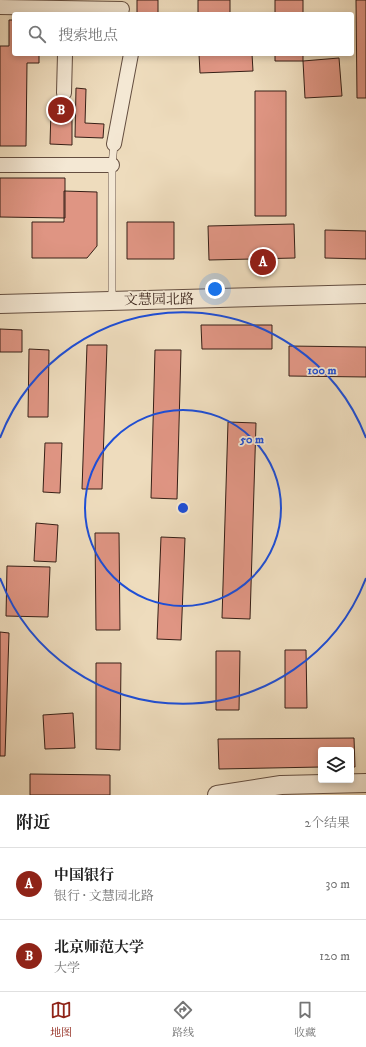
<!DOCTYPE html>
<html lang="zh">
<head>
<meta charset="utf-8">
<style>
	body { margin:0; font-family:"IM FELL DW Pica","Noto Serif SC",serif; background:#f2f2f2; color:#222 }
	.controls { position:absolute; right:12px; bottom:12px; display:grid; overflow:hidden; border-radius:4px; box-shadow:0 2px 6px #0003 }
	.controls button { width:36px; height:36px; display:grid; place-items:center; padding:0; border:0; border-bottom:1px solid #e0e0e0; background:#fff; color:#222; font:20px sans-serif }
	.you { position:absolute; left:215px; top:289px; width:14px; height:14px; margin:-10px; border:3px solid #fff; border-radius:50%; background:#1a73e8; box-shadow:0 0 0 6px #1a73e833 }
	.badge { display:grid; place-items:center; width:26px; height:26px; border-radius:50%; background:#8f2418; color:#fff; font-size:13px; font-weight:700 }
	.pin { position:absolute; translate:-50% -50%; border:2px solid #fff; box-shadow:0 1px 4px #0006 }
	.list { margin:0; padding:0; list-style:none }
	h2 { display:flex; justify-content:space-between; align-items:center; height:52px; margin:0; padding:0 16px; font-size:17px }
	h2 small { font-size:13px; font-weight:400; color:#767676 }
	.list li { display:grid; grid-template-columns:26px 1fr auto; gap:12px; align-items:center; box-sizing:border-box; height:72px; padding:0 16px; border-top:1px solid #e0e0e0 }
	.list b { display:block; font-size:15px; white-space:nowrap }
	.list p { margin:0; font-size:13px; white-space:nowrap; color:#767676 }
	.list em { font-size:13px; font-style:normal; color:#767676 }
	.icon { flex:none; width:22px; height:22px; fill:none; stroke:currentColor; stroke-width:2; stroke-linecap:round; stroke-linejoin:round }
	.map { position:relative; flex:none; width:366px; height:795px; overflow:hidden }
	.search { position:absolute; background:#fff; box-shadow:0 2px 6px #0003; left:12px; right:12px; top:12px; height:44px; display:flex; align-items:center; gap:10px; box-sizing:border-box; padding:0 14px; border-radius:4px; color:#767676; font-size:15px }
	.sheet { height:196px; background:#fff }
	nav { display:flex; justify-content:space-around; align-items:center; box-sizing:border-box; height:56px; border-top:1px solid #e0e0e0; background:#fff; font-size:11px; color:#767676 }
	nav a { display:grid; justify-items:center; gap:2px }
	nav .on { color:#8f2418 }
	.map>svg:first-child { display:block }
	.building { fill:#df9583; stroke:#361f16 }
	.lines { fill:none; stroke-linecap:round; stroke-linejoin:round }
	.service-casing { stroke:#644e40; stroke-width:8 }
	.minor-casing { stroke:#644e40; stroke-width:16 }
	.tertiary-casing { stroke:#644e40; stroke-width:20 }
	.service { stroke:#f4e8d4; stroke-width:7 }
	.minor { stroke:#f4e8d4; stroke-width:14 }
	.tertiary { stroke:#f4e8d4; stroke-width:18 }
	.ring { fill:none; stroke:#1d4ed8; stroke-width:2 }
	.labels { text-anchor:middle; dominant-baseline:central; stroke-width:3.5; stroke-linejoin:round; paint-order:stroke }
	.street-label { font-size:14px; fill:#361f16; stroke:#f4e8d4 }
	.centre { fill:#1d4ed8; stroke:#f4e8d4; stroke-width:2 }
	.ring-label { font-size:12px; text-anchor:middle; font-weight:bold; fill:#1d4ed8; stroke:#f4e8d4; stroke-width:3.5; stroke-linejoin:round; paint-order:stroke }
</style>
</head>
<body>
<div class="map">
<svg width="366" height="795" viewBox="0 0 366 795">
	<rect width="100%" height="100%" fill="#eedcbd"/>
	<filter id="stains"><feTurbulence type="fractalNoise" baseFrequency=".005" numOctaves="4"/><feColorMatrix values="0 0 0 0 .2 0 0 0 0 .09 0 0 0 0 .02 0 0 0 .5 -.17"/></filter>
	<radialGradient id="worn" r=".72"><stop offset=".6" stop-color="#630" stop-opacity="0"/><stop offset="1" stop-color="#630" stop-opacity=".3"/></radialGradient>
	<path class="building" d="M137,0H158V14H137Z
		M198,0H230V14H198Z
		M275,0H303V14H275Z
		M356,0H366V98H357Z
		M9,20H14V54H39V63H27L26,146H0V46H9Z
		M199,54H252L253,71L200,73Z
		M275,54H303V61H275Z
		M339,58L342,96L305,98L303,61Z
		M76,88L86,89L85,123L104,124L103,138L75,137Z
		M255,91H286V216H255Z
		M51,110H72V145L50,144Z
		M0,178H65V218L0,217Z
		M64,191L97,192V246L87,258H32V222H64Z
		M127,222H174V259H127Z
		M294,224L295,258L209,260L208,226Z
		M325,230L366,231V259L325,258Z
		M201,325H272V349H202Z
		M0,329L22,330V352H0Z
		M87,345H107L102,489H82Z
		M289,346L366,347V377L289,376Z
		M29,349L49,350L48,417H28Z
		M155,350H181L177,499L151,498Z
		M228,422L256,423L250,619L222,618Z
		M45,443H62L60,493L43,492Z
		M36,523L58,525L56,562L34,561Z
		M95,533H119L120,630H96Z
		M161,537L185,538L181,640L157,639Z
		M7,566L50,567L48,617L6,616Z
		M0,632L9,633L5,756H0Z
		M285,650H306L307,708H285Z
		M216,651H240L239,710H216Z
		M96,663H121L120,750L96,749Z
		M73,713L75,748L45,749L43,715Z
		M354,738L355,767H351V750H321V767L219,769L218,739Z
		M30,774L110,775V795H30Z"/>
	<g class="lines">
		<defs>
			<path id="service" d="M112,301V165L114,144"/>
			<path id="minor" d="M0,7L122,9
				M64,93L65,54
				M114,144L131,54
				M0,165H112"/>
			<path id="tertiary" d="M0,304L366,294
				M217,795L281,785L366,783"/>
		</defs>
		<use href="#service" class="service-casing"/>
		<use href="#minor" class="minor-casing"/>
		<use href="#tertiary" class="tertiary-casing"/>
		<use href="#service" class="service"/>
		<use href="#minor" class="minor"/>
		<use href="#tertiary" class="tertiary"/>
	</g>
	<g class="ring">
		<circle cx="183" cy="508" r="98"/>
		<path d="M366 578A196 196 0 0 1 0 578M0 438A196 196 0 0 1 366 438"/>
	</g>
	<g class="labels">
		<g class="street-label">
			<text transform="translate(159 300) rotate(-1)">文慧园北路</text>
		</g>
	</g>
	<circle cx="183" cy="508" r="6" class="centre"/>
	<g class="ring-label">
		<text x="322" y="374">100 m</text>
		<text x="252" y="443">50 m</text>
	</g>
	<rect width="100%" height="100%" filter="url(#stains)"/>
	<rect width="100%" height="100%" fill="url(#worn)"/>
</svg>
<div class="controls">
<button><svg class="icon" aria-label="layers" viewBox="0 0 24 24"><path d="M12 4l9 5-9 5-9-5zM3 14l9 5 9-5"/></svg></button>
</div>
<div class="you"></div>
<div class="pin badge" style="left:263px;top:262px">A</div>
<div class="pin badge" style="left:61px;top:110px">B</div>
<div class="search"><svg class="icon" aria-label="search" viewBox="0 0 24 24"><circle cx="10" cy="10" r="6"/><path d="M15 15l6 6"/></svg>搜索地点</div>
</div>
<section class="sheet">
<h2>附近<small>2个结果</small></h2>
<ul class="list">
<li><span class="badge">A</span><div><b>中国银行</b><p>银行 · 文慧园北路</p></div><em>30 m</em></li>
<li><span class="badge">B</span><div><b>北京师范大学</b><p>大学</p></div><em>120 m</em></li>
</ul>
</section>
<nav>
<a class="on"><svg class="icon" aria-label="map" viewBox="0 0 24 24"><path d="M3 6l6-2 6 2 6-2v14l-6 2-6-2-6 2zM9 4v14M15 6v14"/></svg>地图</a>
<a><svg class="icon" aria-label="directions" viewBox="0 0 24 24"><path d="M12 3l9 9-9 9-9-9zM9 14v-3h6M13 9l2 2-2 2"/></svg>路线</a>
<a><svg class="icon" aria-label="saved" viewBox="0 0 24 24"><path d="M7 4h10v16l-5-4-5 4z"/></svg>收藏</a>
</nav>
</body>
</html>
